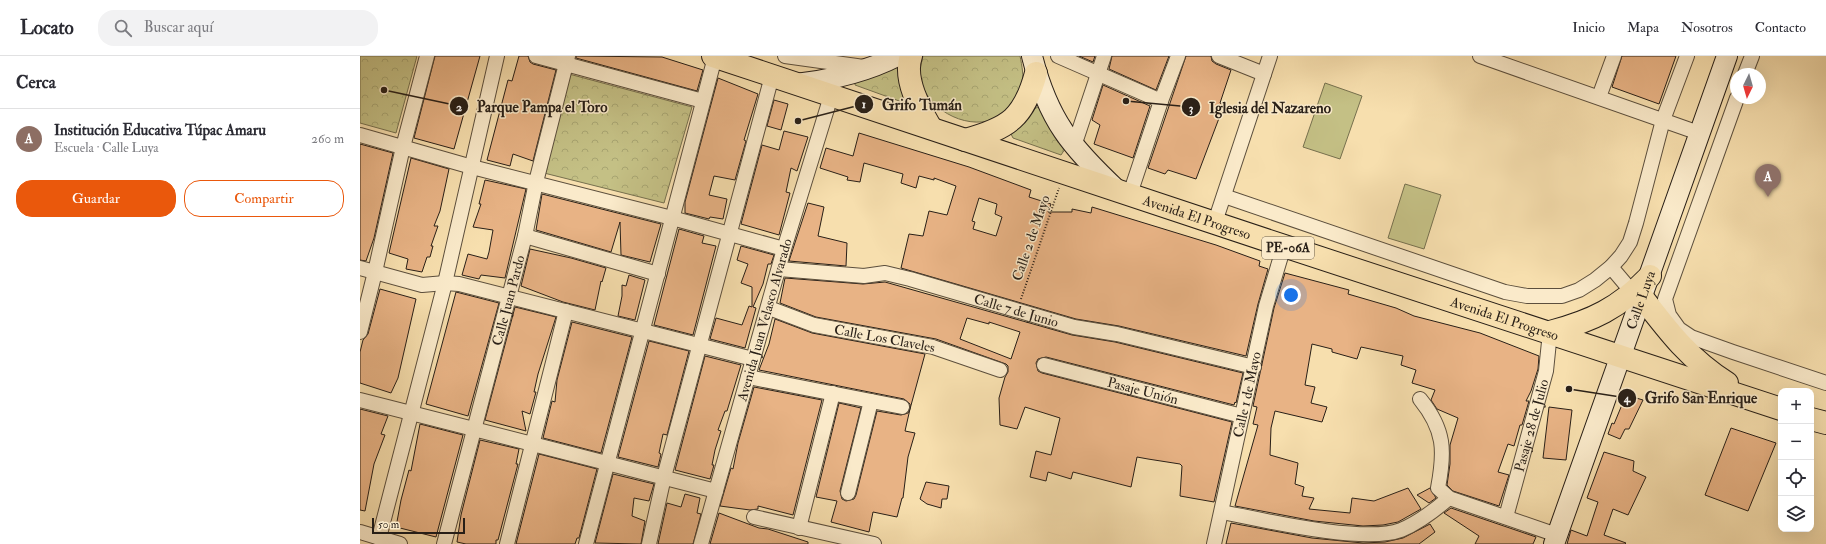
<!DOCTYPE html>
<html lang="es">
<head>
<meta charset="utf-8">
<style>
	body { margin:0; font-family:"IM FELL Double Pica",serif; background:#f2f2f3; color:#2b2b33 }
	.controls { position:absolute; right:12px; bottom:12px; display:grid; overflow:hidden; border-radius:8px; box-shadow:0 4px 16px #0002 }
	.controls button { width:36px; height:36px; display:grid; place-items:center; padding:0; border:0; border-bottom:1px solid #e1e1e2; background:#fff; color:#2b2b33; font:20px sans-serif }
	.compass { position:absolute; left:1370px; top:12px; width:36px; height:36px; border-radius:50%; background:#fff; box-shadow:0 4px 16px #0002; rotate:185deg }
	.scale { position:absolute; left:12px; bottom:10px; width:93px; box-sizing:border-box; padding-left:4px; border:2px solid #281f17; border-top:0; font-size:11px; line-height:14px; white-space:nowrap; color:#281f17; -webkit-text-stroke:3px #faeaca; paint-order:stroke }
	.you { position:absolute; left:931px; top:239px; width:14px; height:14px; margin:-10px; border:3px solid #fff; border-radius:50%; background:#1a73e8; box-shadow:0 0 0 6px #1a73e833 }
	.badge { display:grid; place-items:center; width:26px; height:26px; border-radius:50%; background:#ea580c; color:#fff; font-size:13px; font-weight:700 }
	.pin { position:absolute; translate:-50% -33px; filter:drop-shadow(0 1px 2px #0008) }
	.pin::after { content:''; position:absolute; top:21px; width:14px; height:12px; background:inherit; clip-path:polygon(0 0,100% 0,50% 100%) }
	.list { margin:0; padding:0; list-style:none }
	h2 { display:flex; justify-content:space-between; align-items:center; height:52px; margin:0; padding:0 16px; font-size:17px }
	h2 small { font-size:13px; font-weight:400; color:#7c7c81 }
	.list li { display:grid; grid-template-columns:26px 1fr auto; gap:12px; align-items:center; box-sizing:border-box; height:60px; padding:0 16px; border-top:1px solid #e1e1e2 }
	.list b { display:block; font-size:15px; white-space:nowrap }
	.list p { margin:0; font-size:13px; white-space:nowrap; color:#7c7c81 }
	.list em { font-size:13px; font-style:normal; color:#7c7c81 }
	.actions { display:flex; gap:8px; padding:12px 16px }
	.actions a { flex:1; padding:9px 0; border:1px solid #ea580c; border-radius:16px; text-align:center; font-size:14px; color:#ea580c }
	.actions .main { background:#ea580c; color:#fff }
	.icon { flex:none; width:22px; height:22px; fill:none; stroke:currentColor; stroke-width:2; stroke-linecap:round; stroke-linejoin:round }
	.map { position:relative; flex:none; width:1466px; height:488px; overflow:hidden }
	header { display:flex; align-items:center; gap:24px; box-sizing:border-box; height:56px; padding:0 20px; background:#fff; border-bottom:1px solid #e1e1e2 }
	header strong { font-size:19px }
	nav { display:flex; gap:22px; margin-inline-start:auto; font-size:14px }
	.search { width:280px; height:36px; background:#f2f2f3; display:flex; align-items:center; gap:10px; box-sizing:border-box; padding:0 14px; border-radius:16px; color:#7c7c81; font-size:15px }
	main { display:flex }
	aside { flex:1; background:#fff }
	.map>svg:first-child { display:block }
	.grass { fill:#c4c085; stroke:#76704e }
	.park { fill:url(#park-crowns); stroke:#76704e }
	.building { fill:#e8b385; stroke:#281f17; fill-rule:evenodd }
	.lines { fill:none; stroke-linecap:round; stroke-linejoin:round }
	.street-casing { stroke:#5c4f3d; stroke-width:16 }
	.secondary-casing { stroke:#281f17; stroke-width:22 }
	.highway-casing { stroke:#281f17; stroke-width:24 }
	.path { stroke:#281f17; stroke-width:2; stroke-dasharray:1 2; stroke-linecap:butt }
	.street { stroke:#faeaca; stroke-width:14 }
	.secondary { stroke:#faeaca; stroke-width:20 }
	.highway { stroke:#f7dfae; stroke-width:22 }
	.labels { text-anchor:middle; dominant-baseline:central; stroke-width:3; stroke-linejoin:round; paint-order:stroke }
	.shield { fill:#faeaca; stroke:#675c4d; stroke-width:1 }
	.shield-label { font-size:13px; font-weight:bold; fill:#281f17 }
	.street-label { font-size:14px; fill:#281f17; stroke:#faeaca }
	.leader { fill:none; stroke:#281f17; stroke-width:1.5 }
	.callout-dot { fill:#281f17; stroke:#faeaca; stroke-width:1.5 }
	.mark-label { font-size:12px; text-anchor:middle; font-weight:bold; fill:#fff }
	.callout-label { font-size:15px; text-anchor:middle; font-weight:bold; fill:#281f17; stroke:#faeaca; stroke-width:3; stroke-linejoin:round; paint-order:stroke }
</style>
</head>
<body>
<header>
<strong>Locato</strong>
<div class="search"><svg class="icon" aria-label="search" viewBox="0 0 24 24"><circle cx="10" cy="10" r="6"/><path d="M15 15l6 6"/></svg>Buscar aquí</div>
<nav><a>Inicio</a><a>Mapa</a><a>Nosotros</a><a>Contacto</a></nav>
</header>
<main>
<aside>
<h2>Cerca<small></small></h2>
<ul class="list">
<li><span class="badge" style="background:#8d6e63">A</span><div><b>Institución Educativa Túpac Amaru</b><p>Escuela · Calle Luya</p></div><em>260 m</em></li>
</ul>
<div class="actions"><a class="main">Guardar</a><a>Compartir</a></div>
</aside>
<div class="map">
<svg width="1466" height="488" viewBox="0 0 1466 488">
	<defs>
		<pattern id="park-crowns" width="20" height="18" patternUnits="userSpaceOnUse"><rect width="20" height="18" fill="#c4c085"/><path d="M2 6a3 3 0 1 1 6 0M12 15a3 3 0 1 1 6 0" fill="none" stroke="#a8a572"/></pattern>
	</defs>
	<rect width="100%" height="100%" fill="#f7dfae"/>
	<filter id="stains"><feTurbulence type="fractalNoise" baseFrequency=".005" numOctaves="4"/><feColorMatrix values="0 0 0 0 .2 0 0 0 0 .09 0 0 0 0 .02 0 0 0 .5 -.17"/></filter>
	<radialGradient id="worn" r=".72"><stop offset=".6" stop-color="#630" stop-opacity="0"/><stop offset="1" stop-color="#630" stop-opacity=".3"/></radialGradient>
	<path class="grass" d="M965,27L1002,40L980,103L943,91Z
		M1045,128L1081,139L1064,193L1028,182Z"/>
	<path class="park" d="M0,0H57L36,77L0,67Z
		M563,0H660C662,10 664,20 662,30C660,39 656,44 649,50C646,54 643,59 639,61C610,76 571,56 561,27C558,19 561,8 563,0Z
		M538,7L547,45L542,46L495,29V22Z
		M209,18L332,51L304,147L184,117Z
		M678,51L707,90L701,99L653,82L650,76L672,54Z"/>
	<path class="building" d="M75,0H120L94,93L54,82Z
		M159,0H168L170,6L173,8L196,14L173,105L153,98L150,110L127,104L148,24L152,25Z
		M216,0L302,1L343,14L337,35L216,2Z
		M719,0H735L733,6Z
		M752,0H809L796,34L749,13Z
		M826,0H851L852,5L856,8L871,14L860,47L864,49L836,123L808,114L805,118L788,112Z
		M1262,0H1316L1299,48L1252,31Z
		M358,22L398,38L384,84L386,85L375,124L354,120L349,139L367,143L363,163L350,161L349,163L325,157V146Z
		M743,29L790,50L773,102L734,88L740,69L732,64Z
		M414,44L428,48L421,74L407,70Z
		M424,75L448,81L437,115L431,112L426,136L430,137L419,179L381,168L402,89L419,94Z
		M499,77L609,111L671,134L669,141L691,148L688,156H712V153L731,157L732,151L856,189L900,205L899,210L908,213L898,248L886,300L759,270L716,263L541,212L549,178L563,180L569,155L587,159L596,130L574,122V124L559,120L556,132L541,127L543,118L504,107L500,126L487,124L488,121L460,112L466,92L493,100ZM619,142L637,148L635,158L642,161L636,180L613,173L615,166L612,165Z
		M0,88L33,97L14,182L6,205L0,204Z
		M51,102L89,113L80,155L74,170H78L71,190H73L70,201H67L62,216L46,213L48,203L29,197Z
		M125,124L166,133L145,222L121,219L119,223L102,219L108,198L127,203L129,196L133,174L113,171L121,148H119Z
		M182,138L301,168L290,206L261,199L260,166L251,196L176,174Z
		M448,147L464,151L458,180L487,187L486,210L429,205Z
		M319,173L344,180L342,187L356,190L333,279L294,269Z
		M381,190L414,199L411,208H408L403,228L393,251L396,252L385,292L350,283L356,262L382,269L389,250L392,251V231L381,227L388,208L377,204Z
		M170,193L211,202L246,212L242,226L241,225L235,254L203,246L161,230Z
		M925,217L989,234L988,238L1036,252L1054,260L1120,277L1179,300L1178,313L1171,335L1166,345H1169L1162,369H1160L1154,390L1148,388L1138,416L1149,419L1139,450L1093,435L1087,429L1090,408V389L1098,362L1077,353L1071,344L1075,334L1052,327L1056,314L1041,309L1043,300L1001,291L997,303L972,296V293L952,288L945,329L955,331L951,347L967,351L962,366L915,355L911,372L910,399L938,407L935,428L944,431L942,440L954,442L949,453L990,457L992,442L1014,445L1048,432L1061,453L1038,466L1023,469L1003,470L954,465L875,450L898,369L893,368L897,351L893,350L914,252Z
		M269,219L285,224L275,264L258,260L262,240V229L266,230Z
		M425,222L503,228L525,226L712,279L755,286L883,317L876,347L875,346L874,349L686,301L678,303L676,307L678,315L682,317L872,366L854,446L820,440L822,410L820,408L788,403L777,401L771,431L713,416L711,423L688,416L686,425L670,421L676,395L691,399L700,362L665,351L657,373L640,369L639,342L645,321L648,316V310L646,308L576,283L456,261L420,247ZM607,262L629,268V266L660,276L651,303L600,283Z
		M20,233L56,243L38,322L31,337L0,327V296L3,284L8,278Z
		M96,236L139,247L108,360L66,348Z
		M155,251L196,261L178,318L174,336H176L170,358L162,355L166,375L125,364Z
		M415,263L452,277L565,298L550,353V348L544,343L399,314L409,288Z
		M212,266L272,281L241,397L183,382L192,345L195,346L197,324Z
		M289,285L329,295L307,379L303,378L299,397L301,398L298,411L258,401Z
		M345,300L381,309L367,355H365L358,374L361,375L355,394L352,409H354L350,423L315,414Z
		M394,331L462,344L433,459L398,450V453L390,454L360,450L371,412L373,413L378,387Z
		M1266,339L1283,344L1269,373H1265L1260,383L1248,378L1252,367L1254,368Z
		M479,347L501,352L480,435L482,443L486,445L494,443L496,439L517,355L541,359L548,357L550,353L545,375L555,377L548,401L543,442H542L537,461L513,456L509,476L471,466L477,445L456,441Z
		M1189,351L1212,354L1206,404L1183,402Z
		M0,353L28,360L21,378L25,379L14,408L5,455L0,454Z
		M60,368L103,379L76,481L36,471L41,444L49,414L51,415Z
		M1371,372L1416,387L1388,455L1345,439Z
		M120,384L159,393L156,408H158L138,484H136V488H106L97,486L101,459Z
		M1244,396L1274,405L1273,415L1286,421L1268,459L1253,453L1244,479L1266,487L1265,488H1207L1211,474L1227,480L1238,446L1227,442Z
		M179,398L237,413L219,482H217L215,488H156Z
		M253,418L294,428L289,445L274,442L272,460L285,465L281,488L235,487Z
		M566,426L589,430L587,443H582L581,452L567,448L560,443Z
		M1070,432L1076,442L1069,447L1057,439Z
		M325,438L340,442L337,457L341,458L333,488H298L307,447L321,451Z
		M1091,452L1176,481L1173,488H1115L1119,480L1084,457Z
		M359,457L399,472L408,473L448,486V488H350Z
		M871,467L952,482L1003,487L1025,486L1043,482L1070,468L1075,476L1059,488H866Z"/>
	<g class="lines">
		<defs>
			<g id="street">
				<path d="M176,0L343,45"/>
				<path d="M425,0L504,11"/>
				<path d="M698,0L801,45"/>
				<path d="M859,0L904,18"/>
				<path d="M1120,0L1339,77"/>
				<path d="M1385,18L1392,0"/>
				<path d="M1239,41L1254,0"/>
				<path d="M1377,42L1305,243L1309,259L1319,273L1331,281L1373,296L1466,327"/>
				<path d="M0,79L112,111L312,162L424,193"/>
				<path d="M714,90L744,0"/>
				<path d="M770,138L801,45L818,0"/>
				<path d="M864,140L1145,236L1167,240H1202L1219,234L1235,224L1251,211L1261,200L1270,186L1276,167L1303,64L1327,0"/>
				<path d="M855,166L910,0"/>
				<path d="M165,180L298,218"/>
				<path d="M1251,211L1273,237"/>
				<path d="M0,212L62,229L85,227L99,228L393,303"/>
				<path id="s1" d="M419,213L504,220L525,217L550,223L714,271L757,278L894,311"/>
				<path id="s2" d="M409,252L454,269L573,291L640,314"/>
				<path d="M0,276L15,216L43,91L67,0"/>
				<path id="s3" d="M684,309L882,360"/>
				<path d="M388,321L542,351"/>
				<path d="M1060,343C1085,374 1085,395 1078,432L1089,442L1197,479"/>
				<path d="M0,344L356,435"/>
				<path d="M488,437L511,345"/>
				<path d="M862,456C903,464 1004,488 1041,474C1058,467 1075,454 1089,442"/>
				<path d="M394,461L514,488"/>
				<path id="s4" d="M1146,461L1186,315L1190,276"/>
				<path d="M439,472L473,337"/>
				<path d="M0,476L40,488"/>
				<path d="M19,482L85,227L137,0"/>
				<path id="s5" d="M84,488L165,180L176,126L208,0"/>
				<path d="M147,488L206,255"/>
				<path d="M226,488L355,1"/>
				<path d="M289,488L304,421L412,20"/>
				<path id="s6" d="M341,488L424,193L471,40"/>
				<path id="s7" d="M854,488L906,250L924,190"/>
			</g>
			<g id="secondary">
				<path d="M672,0C688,64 711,91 758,135"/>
				<path d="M436,28C471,24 506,16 537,0"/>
				<path id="s8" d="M1194,488L1367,0"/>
			</g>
			<g id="highway">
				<path id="s9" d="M353,0L924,190L1421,353"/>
				<path d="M551,0C543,23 560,53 571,72"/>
				<path d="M605,84C649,72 664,62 676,17"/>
				<path d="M1282,241C1308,275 1330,304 1367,327"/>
				<path d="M1190,276C1232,265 1259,252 1290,220"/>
				<path d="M1451,363L1466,367"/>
			</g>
		</defs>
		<use href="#street" class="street-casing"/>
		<use href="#secondary" class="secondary-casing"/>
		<use href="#highway" class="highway-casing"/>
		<path class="path" d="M661,243L699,132"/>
		<use href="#street" class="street"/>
		<use href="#secondary" class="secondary"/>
		<use href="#highway" class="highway"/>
	</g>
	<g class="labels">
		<rect class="shield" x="902" y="181" width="52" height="22" rx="3"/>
		<g class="shield-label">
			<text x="928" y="192">PE-06A</text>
		</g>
		<g class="street-label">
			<text stroke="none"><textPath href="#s9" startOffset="510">Avenida El Progreso</textPath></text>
			<text transform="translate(671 182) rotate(-71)">Calle 2 de Mayo</text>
			<text stroke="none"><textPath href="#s8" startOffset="259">Calle Luya</textPath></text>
			<text stroke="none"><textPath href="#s5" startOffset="252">Calle Juan Pardo</textPath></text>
			<text stroke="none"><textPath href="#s1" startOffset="243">Calle 7 de Junio</textPath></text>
			<text stroke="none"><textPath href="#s9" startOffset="834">Avenida El Progreso</textPath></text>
			<text stroke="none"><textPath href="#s6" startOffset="233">Avenida Juan Velasco Alvarado</textPath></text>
			<text stroke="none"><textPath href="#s2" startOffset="120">Calle Los Claveles</textPath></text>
			<text stroke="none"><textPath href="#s3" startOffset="102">Pasaje Unión</textPath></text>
			<text stroke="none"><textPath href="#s7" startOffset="153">Calle 1 de Mayo</textPath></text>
			<text stroke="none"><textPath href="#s4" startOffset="95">Pasaje 28 de Julio</textPath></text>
		</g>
	</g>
	<path class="leader" d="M438 65L504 48M24 34L99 50M766 45L831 51M1209 333L1267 342"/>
	<g class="callout-dot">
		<circle cx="438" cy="65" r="4"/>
		<circle cx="24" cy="34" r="4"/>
		<circle cx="766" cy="45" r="4"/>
		<circle cx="1209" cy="333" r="4"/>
		<circle cx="504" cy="48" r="10"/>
		<circle cx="99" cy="50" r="10"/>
		<circle cx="831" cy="51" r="10"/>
		<circle cx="1267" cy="342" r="10"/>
	</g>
	<g class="mark-label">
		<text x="504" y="52">1</text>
		<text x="99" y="55">2</text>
		<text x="831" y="56">3</text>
		<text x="1267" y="346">4</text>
	</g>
	<g class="callout-label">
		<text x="562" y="54">Grifo Tumán</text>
		<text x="182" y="56">Parque Pampa el Toro</text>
		<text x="910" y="57">Iglesia del Nazareno</text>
		<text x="1341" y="347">Grifo San Enrique</text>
	</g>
	<rect width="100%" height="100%" filter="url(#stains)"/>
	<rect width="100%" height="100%" fill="url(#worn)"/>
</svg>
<div class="controls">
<button>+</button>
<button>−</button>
<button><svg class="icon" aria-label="locate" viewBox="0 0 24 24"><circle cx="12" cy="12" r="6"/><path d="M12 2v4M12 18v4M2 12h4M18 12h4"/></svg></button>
<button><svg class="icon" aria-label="layers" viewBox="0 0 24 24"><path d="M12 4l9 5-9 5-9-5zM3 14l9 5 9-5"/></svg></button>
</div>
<svg class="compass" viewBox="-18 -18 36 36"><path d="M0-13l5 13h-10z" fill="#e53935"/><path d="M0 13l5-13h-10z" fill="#7c7c81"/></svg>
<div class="scale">50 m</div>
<div class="you"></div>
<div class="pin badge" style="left:1408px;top:141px;background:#8d6e63">A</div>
</div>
</main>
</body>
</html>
